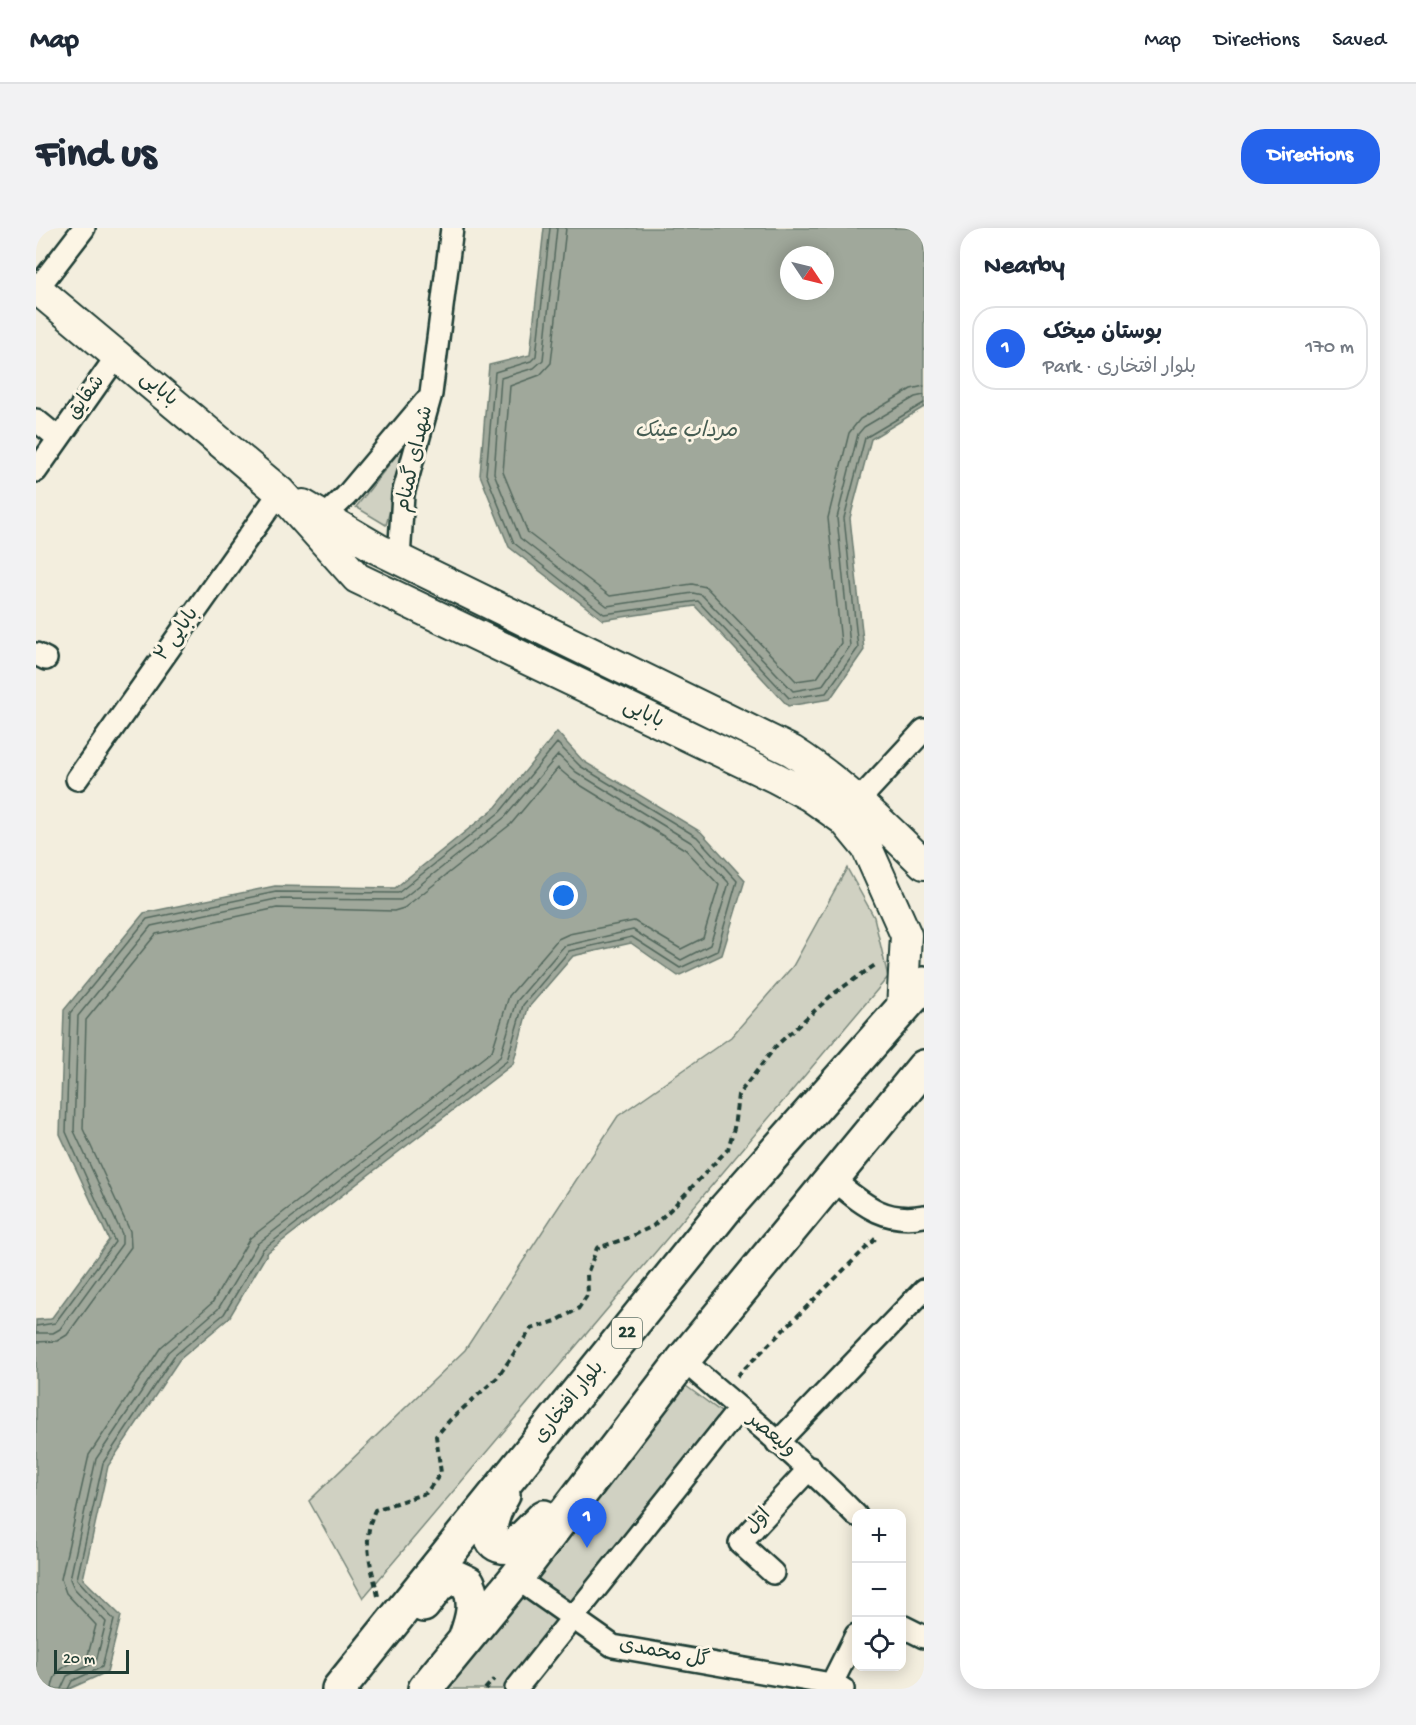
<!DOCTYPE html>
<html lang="en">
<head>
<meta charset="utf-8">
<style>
	body { margin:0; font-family:"Gochi Hand","Playpen Sans Arabic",sans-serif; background:#f2f2f3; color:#1f2937 }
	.controls { position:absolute; right:18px; bottom:18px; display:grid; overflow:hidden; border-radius:12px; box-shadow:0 3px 15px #0003 }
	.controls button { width:54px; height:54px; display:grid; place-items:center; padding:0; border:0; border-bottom:2px solid #e0e1e3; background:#fff; color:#1f2937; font:30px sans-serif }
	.compass { position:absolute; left:744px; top:18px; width:54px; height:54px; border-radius:50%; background:#fff; box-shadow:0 3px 15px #0003; rotate:125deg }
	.scale { position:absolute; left:18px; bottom:15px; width:75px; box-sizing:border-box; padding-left:6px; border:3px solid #1f3d34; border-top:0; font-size:16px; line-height:21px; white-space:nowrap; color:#1f3d34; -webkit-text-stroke:4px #fcf5e5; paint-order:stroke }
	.you { position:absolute; left:528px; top:668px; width:21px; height:21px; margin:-15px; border:4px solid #fff; border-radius:50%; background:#1a73e8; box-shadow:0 0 0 9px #1a73e833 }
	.badge { display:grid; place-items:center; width:39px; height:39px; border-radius:50%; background:#2563eb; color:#fff; font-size:20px; font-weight:700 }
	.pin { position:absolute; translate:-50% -50px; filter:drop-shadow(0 2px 3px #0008) }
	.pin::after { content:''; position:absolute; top:32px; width:21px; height:18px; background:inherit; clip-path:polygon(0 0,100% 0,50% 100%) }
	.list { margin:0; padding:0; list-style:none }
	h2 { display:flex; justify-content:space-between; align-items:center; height:78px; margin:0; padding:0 24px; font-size:26px }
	h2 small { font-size:20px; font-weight:400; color:#747a83 }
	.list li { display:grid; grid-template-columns:39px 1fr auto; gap:18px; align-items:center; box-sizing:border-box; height:84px; margin:0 12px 12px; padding:0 12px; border:2px solid #e0e1e3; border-radius:24px }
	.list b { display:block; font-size:22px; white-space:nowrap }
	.list p { margin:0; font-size:20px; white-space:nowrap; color:#747a83 }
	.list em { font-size:20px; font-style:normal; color:#747a83 }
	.icon { flex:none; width:33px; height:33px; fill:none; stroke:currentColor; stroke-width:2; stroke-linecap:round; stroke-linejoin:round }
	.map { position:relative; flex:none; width:888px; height:1461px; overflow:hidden; border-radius:24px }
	header { display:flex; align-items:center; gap:36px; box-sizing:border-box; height:84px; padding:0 30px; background:#fff; border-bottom:2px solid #e0e1e3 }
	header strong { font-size:28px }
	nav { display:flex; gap:33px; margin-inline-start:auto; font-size:21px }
	.intro { display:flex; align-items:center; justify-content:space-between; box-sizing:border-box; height:144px; padding:0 36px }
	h1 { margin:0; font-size:42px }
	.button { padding:15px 27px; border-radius:24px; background:#2563eb; color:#fff; font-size:21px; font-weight:700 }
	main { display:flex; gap:36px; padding:0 36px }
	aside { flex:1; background:#fff; border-radius:24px; box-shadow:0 3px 15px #0003 }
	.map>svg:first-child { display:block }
	.green { fill:#d0d1c2; stroke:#78877b; stroke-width:1.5 }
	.water { fill:#a0a89b; stroke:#6c7d72; stroke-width:1.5; fill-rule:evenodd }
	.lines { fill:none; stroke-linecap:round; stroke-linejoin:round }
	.shore { stroke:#53685d; stroke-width:1.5 }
	.minor-casing { stroke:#1f3d34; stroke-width:26 }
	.secondary-casing { stroke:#1f3d34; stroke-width:34 }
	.trunk-casing { stroke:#1f3d34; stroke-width:38 }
	.path { stroke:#1f3d34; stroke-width:4; stroke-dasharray:6 4.5; stroke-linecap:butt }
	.minor { stroke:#fcf5e5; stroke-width:21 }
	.secondary { stroke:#fcf5e5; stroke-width:30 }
	.trunk { stroke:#fcf5e5; stroke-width:33 }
	.labels { text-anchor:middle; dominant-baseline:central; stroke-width:6; stroke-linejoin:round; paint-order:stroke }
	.shield { fill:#fcf5e5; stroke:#617469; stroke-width:1.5 }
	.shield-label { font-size:18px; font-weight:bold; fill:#1f3d34 }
	.street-label { font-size:20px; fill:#1f3d34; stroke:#fcf5e5 }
	.water-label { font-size:21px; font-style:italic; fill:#465d53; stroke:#fcf5e5 }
</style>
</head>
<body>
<header>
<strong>Map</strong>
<nav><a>Map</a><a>Directions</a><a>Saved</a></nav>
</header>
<div class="intro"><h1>Find us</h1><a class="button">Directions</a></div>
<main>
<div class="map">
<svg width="888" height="1461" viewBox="0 0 888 1461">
	<rect width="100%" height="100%" fill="#f3eede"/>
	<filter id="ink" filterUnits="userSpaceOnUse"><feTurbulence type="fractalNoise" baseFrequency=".0167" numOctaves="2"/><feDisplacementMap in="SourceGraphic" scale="12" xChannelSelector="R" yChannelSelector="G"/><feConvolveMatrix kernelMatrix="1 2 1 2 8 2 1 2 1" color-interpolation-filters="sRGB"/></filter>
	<g filter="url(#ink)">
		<path class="green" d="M373,211L350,297L320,279Z
			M811,640L838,689L852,749L327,1370L273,1273L429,1122L582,888L695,809L757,738Z
			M650,1158L689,1187L478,1461H400Z"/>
		<path class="water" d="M508,0H888V179L835,211L814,290L828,422L794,471L752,478L659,378L567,392L473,319L444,247L453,137L494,127ZM753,27H789V63H753Z
			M521,504L547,533L665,604L709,652L686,727L642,748L595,715L537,728L492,780L477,836L232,1024L193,1090L143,1132L72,1238L47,1351L85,1388L71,1444L33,1461H0V1092L15,1091L73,1012L24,906L28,782L108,685L239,658L359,660L460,579Z"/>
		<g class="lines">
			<path class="shore" d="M514,0L500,128L495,133L459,144L450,246L478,315L568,386L662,373L753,470L790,465L822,420L808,290L829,210L888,175
				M521,0L507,132L498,140L465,150L458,245L484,310L571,378L657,365L666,367L757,463L786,458L814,418L801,290L822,206L828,199L879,169L888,167
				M530,0L515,135L504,147L474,158L467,244L492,305L574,368L656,356L670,359L760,453L781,450L805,415L792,290L813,205L824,191L875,161L888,158
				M0,1098L19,1095L79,1014L30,904L34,785L111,691L240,664L362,665L464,584L521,515L544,538L661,609L701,653L681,723L644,740L596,709L533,723L487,777L471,833L227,1021L188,1086L138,1128L67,1235L41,1351L78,1392L66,1439L36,1453L32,1461
				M0,1105H17L24,1101L86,1016V1006L38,903L42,788L115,698L240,671L365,672L469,589L522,527L540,544L656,615L693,655L674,717L645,732L597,702L528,718L481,773L464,829L221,1016L182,1081L132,1124L60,1231L34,1351L38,1360L70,1394L60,1434L31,1448L25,1461
				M0,1114L21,1113L31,1107L95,1019L94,1003L47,901L50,792L120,706L241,680L358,683L368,680L475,596L522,540L536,552L650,622L683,657L667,710L645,721L598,693L533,706L522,711L473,768L456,823L214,1010L176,1075L125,1119L53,1227L25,1351L30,1365L60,1397L52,1427C36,1436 17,1439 16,1461"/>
			<defs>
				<path id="minor" d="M1,61L48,0
					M0,192L22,210
					M0,243L81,128
					M288,289L310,268L389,174
					M363,331L367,266L395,166L416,0
					M0,426L10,431
					M41,551L244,264
					M823,572L888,502
					M796,951C826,975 847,996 888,988
					M647,1132C706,1183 766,1232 820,1287
					M741,1215L888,1062
					M737,1345L704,1315L774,1240
					M480,1350L577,1418L795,1456L807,1461
					M866,1398L888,1409
					M480,1461L703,1181
					M793,1461L820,1407"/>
				<path id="secondary" d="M0,60L244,264L321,350L740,550L774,568L808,592L831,620L870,707L866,781
					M267,277L342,321L756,523C806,555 846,595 888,636"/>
				<path id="trunk" d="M467,1267C456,1285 440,1324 479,1318L508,1289
					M387,1377L403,1356L419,1349L432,1355C441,1375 437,1389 430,1409
					M303,1461L690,980L888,756
					M389,1461L480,1350L647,1132L888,839"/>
			</defs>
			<use href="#minor" class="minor-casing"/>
			<use href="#secondary" class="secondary-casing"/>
			<use href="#trunk" class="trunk-casing"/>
			<path class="path" d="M701,1148L842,1008
				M342,1368C335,1336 325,1313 339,1282L390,1265L405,1245L400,1208L414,1192L461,1150L495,1101L520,1093L542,1081L552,1066L551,1046L561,1020L592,1010L617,998L636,980L692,921L698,900L702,867L741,817L797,766L842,735
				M449,1461L458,1451"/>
			<use href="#minor" class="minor"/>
			<use href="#secondary" class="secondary"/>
			<use href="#trunk" class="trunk"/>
		</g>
	</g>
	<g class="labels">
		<rect class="shield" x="576" y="1090" width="30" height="30" rx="4.5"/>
		<g class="shield-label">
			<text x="591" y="1105">22</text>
		</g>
		<g class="street-label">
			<text transform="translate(122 162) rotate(40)">بابایی</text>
			<text transform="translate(51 170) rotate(-54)">شقایق</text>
			<text transform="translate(380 231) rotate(-77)">شهدای گمنام</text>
			<text transform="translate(142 407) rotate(-55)">بابایی ۲</text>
			<text transform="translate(607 487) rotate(25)">بابایی</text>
			<text transform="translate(534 1175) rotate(-51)">بلوار افتخاری</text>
			<text transform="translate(735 1208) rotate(40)">ولیعصر</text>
			<text transform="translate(723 1294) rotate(-47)">اول</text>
			<text transform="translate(628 1426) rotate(11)">گل محمدی</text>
		</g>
		<g class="water-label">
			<text x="650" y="204">مرداب عینک</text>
		</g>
	</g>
</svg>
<div class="controls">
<button>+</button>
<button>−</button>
<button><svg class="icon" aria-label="locate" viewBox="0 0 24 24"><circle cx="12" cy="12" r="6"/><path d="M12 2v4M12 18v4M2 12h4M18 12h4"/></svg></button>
</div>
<svg class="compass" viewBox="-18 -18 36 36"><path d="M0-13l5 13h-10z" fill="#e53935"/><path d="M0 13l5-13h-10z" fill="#747a83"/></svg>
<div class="scale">20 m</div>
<div class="you"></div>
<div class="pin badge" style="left:551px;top:1320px">1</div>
</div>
<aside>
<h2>Nearby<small></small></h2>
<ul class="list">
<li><span class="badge">1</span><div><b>بوستان میخک</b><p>Park · بلوار افتخاری</p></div><em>170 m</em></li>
</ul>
</aside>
</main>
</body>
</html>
